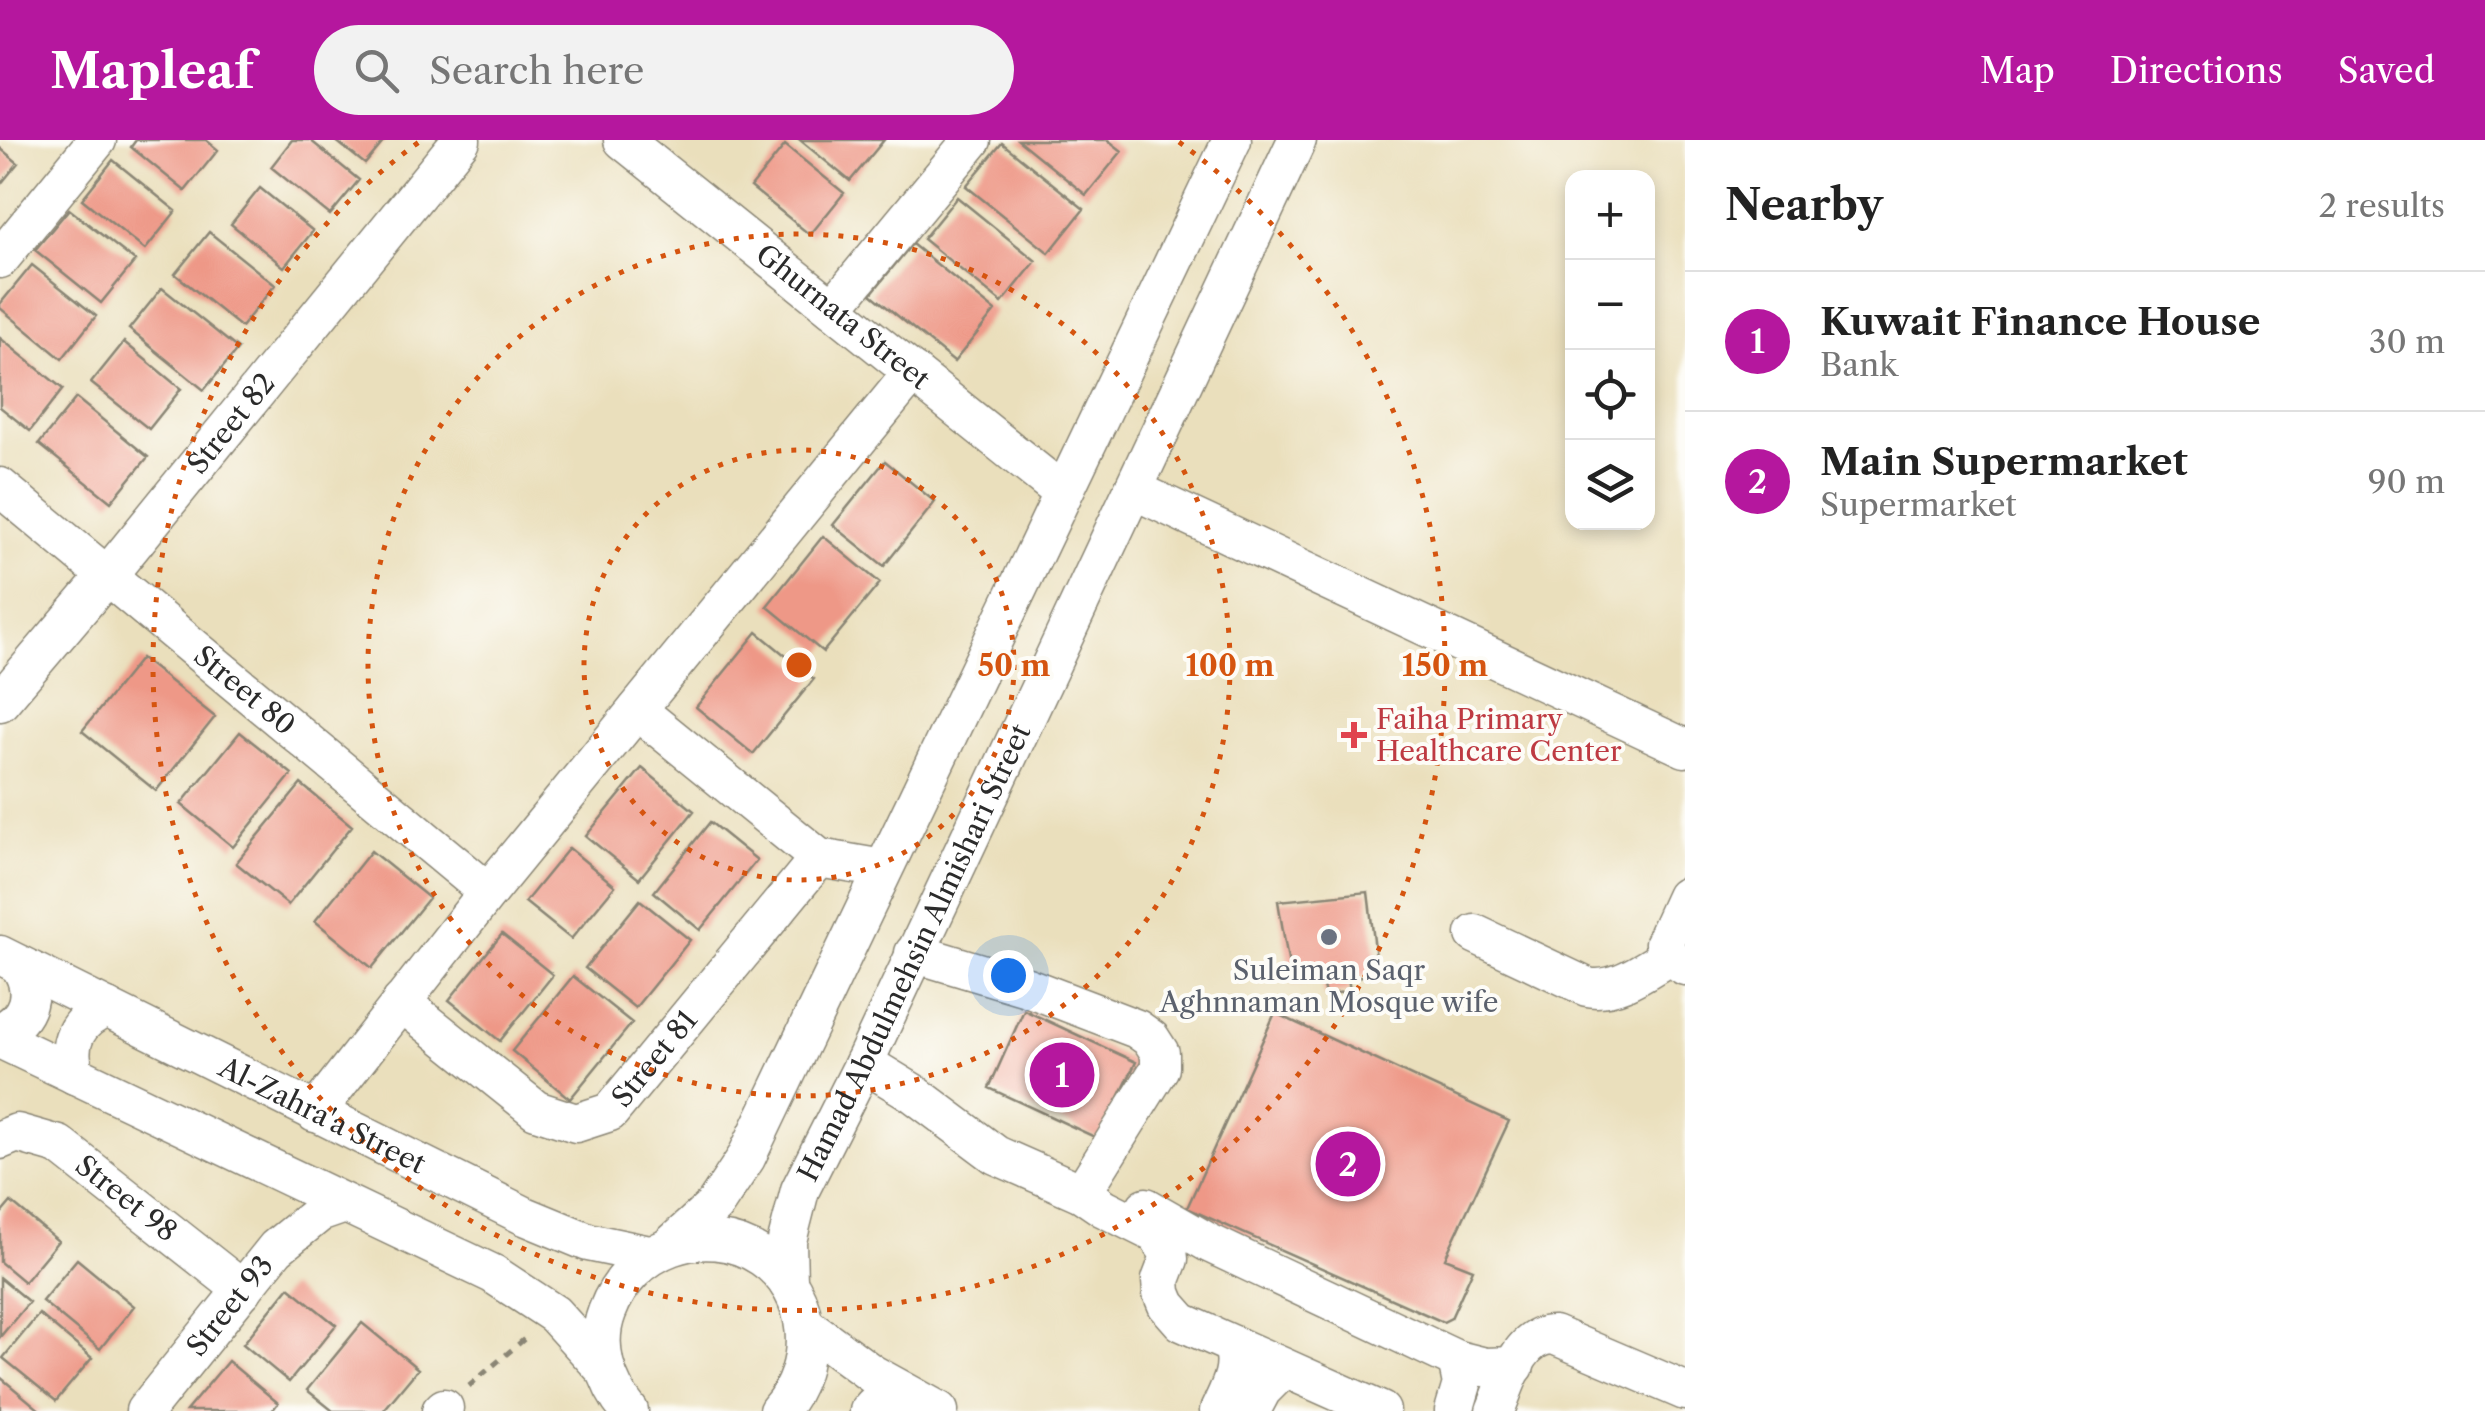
<!DOCTYPE html>
<html lang="en">
<head>
<meta charset="utf-8">
<style>
	body { margin:0; font-family:"Libre Caslon Text",serif; background:#f2f2f2; color:#222 }
	.controls { position:absolute; right:30px; top:30px; display:grid; overflow:hidden; border-radius:20px; box-shadow:0 5px 15px #0003 }
	.controls button { width:90px; height:90px; display:grid; place-items:center; padding:0; border:0; border-bottom:2px solid #e0e0e0; background:#fff; color:#222; font:50px sans-serif }
	.you { position:absolute; left:1008px; top:835px; width:35px; height:35px; margin:-25px; border:8px solid #fff; border-radius:50%; background:#1a73e8; box-shadow:0 0 0 15px #1a73e833 }
	.badge { display:grid; place-items:center; width:65px; height:65px; border-radius:50%; background:#b5179e; color:#fff; font-size:32px; font-weight:700 }
	.pin { position:absolute; translate:-50% -50%; border:5px solid #fff; box-shadow:0 2px 10px #0006 }
	.list { margin:0; padding:0; list-style:none }
	h2 { display:flex; justify-content:space-between; align-items:center; height:130px; margin:0; padding:0 40px; font-size:42px }
	h2 small { font-size:32px; font-weight:400; color:#767676 }
	.list li { display:grid; grid-template-columns:65px 1fr auto; gap:30px; align-items:center; box-sizing:border-box; height:140px; padding:0 40px; border-top:2px solid #e0e0e0 }
	.list b { display:block; font-size:38px; white-space:nowrap }
	.list p { margin:0; font-size:32px; white-space:nowrap; color:#767676 }
	.list em { font-size:32px; font-style:normal; color:#767676 }
	.icon { flex:none; width:55px; height:55px; fill:none; stroke:currentColor; stroke-width:2; stroke-linecap:round; stroke-linejoin:round }
	.map { position:relative; flex:none; width:1685px; height:1271px; overflow:hidden }
	header { display:flex; align-items:center; gap:60px; box-sizing:border-box; height:140px; padding:0 50px; background:#b5179e; color:#fff }
	header strong { font-size:48px }
	nav { display:flex; gap:55px; margin-inline-start:auto; font-size:35px }
	.search { width:700px; height:90px; background:#f2f2f2; display:flex; align-items:center; gap:25px; box-sizing:border-box; padding:0 35px; border-radius:55px; color:#767676; font-size:38px }
	main { display:flex }
	aside { flex:1; background:#fff }
	.map>svg:first-child { display:block }
	.building { fill:#ee9887 }
	.lines { fill:none; stroke-linecap:round; stroke-linejoin:round }
	.minor-casing { stroke:#8a8574; stroke-width:41 }
	.path { stroke:#8a8574; stroke-width:5; stroke-dasharray:8 8; stroke-linecap:butt }
	.minor { stroke:#fff; stroke-width:38 }
	.ring { fill:none; stroke:#d5540f; stroke-width:5; stroke-dasharray:5 10 }
	.health-dot { fill:#e0444e; stroke:#fdfcf7; stroke-width:4 }
	.worship-dot { fill:#6b7280; stroke:#fdfcf7; stroke-width:4 }
	.labels { text-anchor:middle; dominant-baseline:central; stroke-width:8; stroke-linejoin:round; paint-order:stroke }
	.street-label { font-size:28px; fill:#2b2b2b; stroke:#fdfcf7 }
	.health-label { font-size:28px; fill:#be3a42; stroke:#fdfcf7; text-anchor:start }
	.worship-label { font-size:28px; fill:#5b616d; stroke:#fdfcf7 }
	.centre { fill:#d5540f; stroke:#fdfcf7; stroke-width:5 }
	.ring-label { font-size:30px; text-anchor:middle; font-weight:bold; fill:#d5540f; stroke:#fdfcf7; stroke-width:8; stroke-linejoin:round; paint-order:stroke }
</style>
</head>
<body>
<header>
<strong>Mapleaf</strong>
<div class="search"><svg class="icon" aria-label="search" viewBox="0 0 24 24"><circle cx="10" cy="10" r="6"/><path d="M15 15l6 6"/></svg>Search here</div>
<nav><a>Map</a><a>Directions</a><a>Saved</a></nav>
</header>
<main>
<div class="map">
<svg width="1685" height="1271" viewBox="0 0 1685 1271">
	<rect width="100%" height="100%" fill="#fdfcf7"/>
	<filter id="ink" filterUnits="userSpaceOnUse"><feTurbulence type="fractalNoise" baseFrequency=".01" numOctaves="2"/><feDisplacementMap in="SourceGraphic" scale="20" xChannelSelector="R" yChannelSelector="G"/><feConvolveMatrix kernelMatrix="1 2 1 2 8 2 1 2 1" color-interpolation-filters="sRGB"/></filter>
	<filter id="wash" filterUnits="userSpaceOnUse"><feTurbulence type="fractalNoise" baseFrequency=".0048" numOctaves="4" result="noise"/><feDisplacementMap in="SourceGraphic" scale="40" xChannelSelector="R" yChannelSelector="G"/><feGaussianBlur stdDeviation="2.25" result="paint"/><feColorMatrix in="noise" values="0 0 0 0 0 0 0 0 0 0 0 0 0 0 0 0 0 1.4 0 .05"/><feComposite in="paint" operator="in"/></filter>
	<g filter="url(#wash)">
		<rect width="100%" height="100%" fill="#eadfbc"/>
		<g id="blocks">
			<path class="building" d="M136,0H206L218,10L185,51L131,7Z
				M292,0H310L359,40L330,75L271,27Z
				M335,0H385L365,24Z
				M800,0H884L850,41Z
				M1018,0H1108L1122,11L1086,55Z
				M1002,3L1084,69L1049,113L966,46Z
				M785,5L844,53L810,95L751,47Z
				M0,8L18,23L0,45Z
				M113,20L176,71L145,110L82,59Z
				M260,48L313,91L284,127L231,84Z
				M957,57L1036,121L1002,163L923,99Z
				M69,69L135,121L101,163L35,110Z
				M209,92L275,145L241,187L175,134Z
				M912,104L995,171L954,222L871,154Z
				M32,125L96,176L62,219L0,168V164Z
				M162,148L238,209L204,250L129,189Z
				M0,198L63,249L30,291L0,267Z
				M124,202L181,249L149,289L91,243Z
				M76,258L148,317L111,362L39,304Z
				M885,321L935,362L884,426L833,385Z
				M823,396L880,443L823,512L767,466Z
				M757,492L814,539L753,614L696,567Z
				M141,518L215,577L156,651L82,591Z
				M240,592L292,634L233,707L181,664Z
				M642,628L694,671L639,739L586,696Z
				M301,644L352,686L288,765L236,723Z
				M710,682L757,720L700,790L654,752Z
				M569,708L615,746L571,799L525,762Z
				M371,711L429,758L372,828L315,781Z
				M1368,752L1378,834L1348,838L1350,851L1325,855L1322,841L1292,844L1278,761Z
				M640,760L690,800L635,868L585,828Z
				M502,794L553,835L500,901L449,860Z
				M573,836L632,883L570,959L512,911Z
				M1024,870L1136,922L1099,999L989,948Z
				M1275,873L1509,981L1445,1118L1473,1129L1451,1178L1443,1182L1187,1068Z
				M11,1062L58,1101L24,1142L0,1122V1075Z
				M77,1119L134,1166L100,1209L42,1161Z
				M0,1138L29,1162L0,1197Z
				M289,1147L336,1185L289,1242L243,1204Z
				M39,1174L92,1218L56,1261L3,1218Z
				M362,1183L418,1229L383,1271H333L307,1250Z
				M228,1221L278,1263L272,1271H186Z
				M0,1237L41,1271H0Z"/>
		</g>
	</g>
	<g filter="url(#ink)">
		<use href="#blocks" fill-opacity="0" stroke="#8a8574" stroke-width="2.5"/>
		<g class="lines">
			<defs>
				<g id="minor">
					<path id="s1" d="M623,0L1062,352"/>
					<path d="M0,119L97,0"/>
					<path d="M833,168L972,0"/>
					<path id="s2" d="M0,347L488,752"/>
					<path d="M1134,350L1685,608"/>
					<path id="s3" d="M0,562L107,436L461,0"/>
					<path d="M637,570L819,718L883,729"/>
					<path d="M1685,757L1664,803L1669,816L1685,826"/>
					<path d="M1475,794L1587,847C1616,853 1645,830 1669,816"/>
					<path d="M914,813L1027,847L1137,889L1151,899L1160,913V928L1082,1053"/>
					<path id="s4" d="M0,815L525,1076L588,1102L650,1115"/>
					<path id="s5" d="M401,862L536,970L576,983L610,972L819,718"/>
					<path d="M0,892C29,879 37,851 19,825"/>
					<path d="M0,899L493,1134L554,1174L605,1230"/>
					<path d="M864,923L913,953L996,1015L1082,1053L1104,1068L1156,1094L1168,1111L1169,1119L1161,1140L1162,1153L1167,1165L1182,1182L1381,1271"/>
					<path d="M75,935C65,903 76,880 107,868"/>
					<path d="M315,973L488,752L913,232"/>
					<path id="s6" d="M0,1000L17,993L59,1005L243,1150"/>
					<path d="M1146,1067L1209,1103L1457,1220L1485,1227L1515,1226"/>
					<path d="M671,1105L714,1066L746,1018L1232,0"/>
					<path id="s7" d="M788,1143L787,1101L800,1050L864,923L1297,0"/>
					<path d="M804,1184L872,1234L939,1271"/>
					<path id="s8" d="M145,1271L276,1108L319,1073L345,1064"/>
					<path d="M441,1271L444,1268"/>
					<path d="M629,1271C606,1244 594,1206 607,1172C630,1109 703,1079 762,1117C814,1152 818,1227 778,1271"/>
					<path d="M869,1271C880,1256 891,1254 908,1256"/>
					<path d="M1219,1271C1229,1249 1241,1230 1233,1205"/>
					<path d="M1251,1271L1262,1250L1284,1228"/>
					<path d="M1454,1271L1462,1244L1457,1220"/>
					<path d="M1495,1271C1507,1243 1518,1194 1554,1195L1685,1251"/>
				</g>
			</defs>
			<use href="#minor" class="minor-casing"/>
			<path class="path" d="M469,1246L529,1195"/>
			<use href="#minor" class="minor"/>
		</g>
	</g>
	<g class="ring">
		<circle cx="799" cy="525" r="215"/>
		<circle cx="799" cy="525" r="431"/>
		<path d="M1179 2A646 646 0 1 1 419 2"/>
	</g>
	<path class="health-dot" d="M1349 580h10v10h10v10h-10v10h-10v-10h-10v-10h10z"/>
	<circle class="worship-dot" cx="1329" cy="797" r="10"/>
	<g class="labels">
		<g class="street-label">
			<text stroke="none"><textPath href="#s1" startOffset="282">Ghurnata Street</textPath></text>
			<text stroke="none"><textPath href="#s3" startOffset="362">Street 82</textPath></text>
			<text stroke="none"><textPath href="#s2" startOffset="318">Street 80</textPath></text>
			<text stroke="none"><textPath href="#s7" startOffset="358">Hamad Abdulmehsin Almishari Street</textPath></text>
			<text stroke="none"><textPath href="#s5" startOffset="320">Street 81</textPath></text>
			<text stroke="none"><textPath href="#s4" startOffset="360">Al-Zahra'a Street</textPath></text>
			<text stroke="none"><textPath href="#s6" startOffset="148">Street 98</textPath></text>
			<text stroke="none"><textPath href="#s8" startOffset="135">Street 93</textPath></text>
		</g>
		<g class="health-label">
			<text x="1376" y="579">Faiha Primary<tspan x="1376" dy="32">Healthcare Center</tspan></text>
		</g>
		<g class="worship-label">
			<text x="1329" y="830">Suleiman Saqr<tspan x="1329" dy="32">Aghnnaman Mosque wife</tspan></text>
		</g>
	</g>
	<circle cx="799" cy="525" r="15" class="centre"/>
	<g class="ring-label">
		<text x="1014" y="536">50 m</text>
		<text x="1230" y="536">100 m</text>
		<text x="1445" y="536">150 m</text>
	</g>
</svg>
<div class="controls">
<button>+</button>
<button>−</button>
<button><svg class="icon" aria-label="locate" viewBox="0 0 24 24"><circle cx="12" cy="12" r="6"/><path d="M12 2v4M12 18v4M2 12h4M18 12h4"/></svg></button>
<button><svg class="icon" aria-label="layers" viewBox="0 0 24 24"><path d="M12 4l9 5-9 5-9-5zM3 14l9 5 9-5"/></svg></button>
</div>
<div class="you"></div>
<div class="pin badge" style="left:1062px;top:935px">1</div>
<div class="pin badge" style="left:1348px;top:1024px">2</div>
</div>
<aside>
<h2>Nearby<small>2 results</small></h2>
<ul class="list">
<li><span class="badge">1</span><div><b>Kuwait Finance House</b><p>Bank</p></div><em>30 m</em></li>
<li><span class="badge">2</span><div><b>Main Supermarket</b><p>Supermarket</p></div><em>90 m</em></li>
</ul>
</aside>
</main>
</body>
</html>
